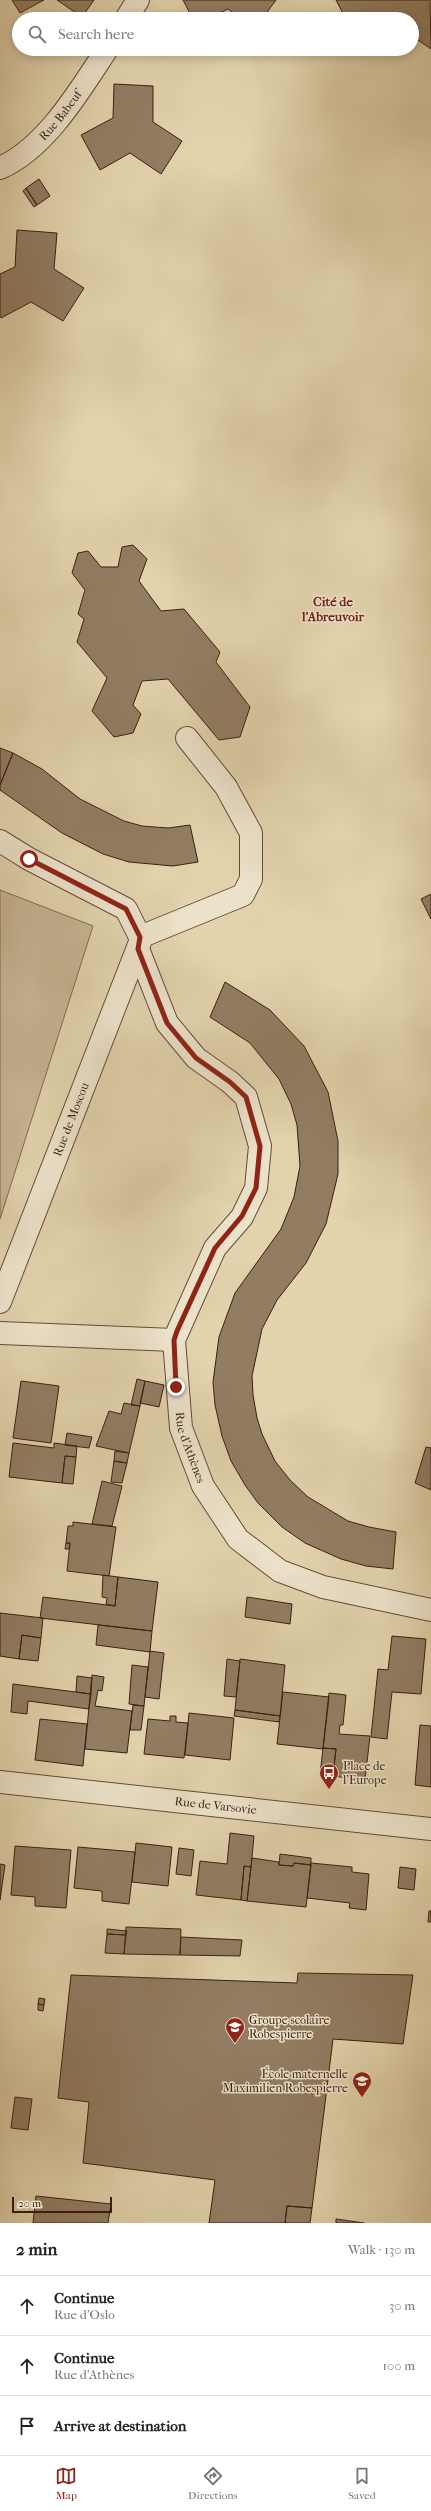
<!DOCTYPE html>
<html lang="en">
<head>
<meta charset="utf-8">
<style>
	body { margin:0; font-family:"IM FELL French Canon",serif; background:#f6f6f6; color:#222 }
	.scale { position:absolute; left:12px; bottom:10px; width:100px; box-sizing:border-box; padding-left:4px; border:2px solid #3b1f13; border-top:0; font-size:11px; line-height:14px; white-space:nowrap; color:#3b1f13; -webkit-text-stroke:3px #ece2ca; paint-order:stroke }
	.stop { position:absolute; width:12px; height:12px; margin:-9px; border:3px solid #8f2418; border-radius:50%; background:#fff }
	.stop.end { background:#8f2418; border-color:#fff; box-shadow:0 1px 4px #0008 }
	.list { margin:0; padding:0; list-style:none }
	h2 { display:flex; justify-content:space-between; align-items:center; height:52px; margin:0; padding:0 16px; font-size:17px }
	h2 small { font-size:13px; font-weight:400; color:#767676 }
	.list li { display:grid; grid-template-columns:26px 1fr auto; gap:12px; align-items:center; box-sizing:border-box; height:60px; padding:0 16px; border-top:1px solid #e0e0e0 }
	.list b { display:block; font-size:15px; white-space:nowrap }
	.list p { margin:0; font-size:13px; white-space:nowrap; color:#767676 }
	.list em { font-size:13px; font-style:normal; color:#767676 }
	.icon { flex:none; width:22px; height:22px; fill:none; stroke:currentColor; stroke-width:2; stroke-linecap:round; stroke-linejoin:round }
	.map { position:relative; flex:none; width:431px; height:2223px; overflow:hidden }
	.search { position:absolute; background:#fff; box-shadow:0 2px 10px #0003; left:12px; right:12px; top:12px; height:44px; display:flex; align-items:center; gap:10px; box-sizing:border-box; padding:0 14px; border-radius:22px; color:#767676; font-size:15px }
	.sheet { height:232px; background:#fff }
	nav { display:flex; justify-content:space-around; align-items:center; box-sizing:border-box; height:56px; border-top:1px solid #e0e0e0; background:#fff; font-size:11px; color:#767676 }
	nav a { display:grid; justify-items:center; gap:2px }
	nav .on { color:#8f2418 }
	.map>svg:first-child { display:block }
	.green { fill:#c6b493; stroke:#806a53 }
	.building { fill:#927d63; stroke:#3b1f13 }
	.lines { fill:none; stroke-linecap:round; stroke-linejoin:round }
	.minor-casing { stroke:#654c3a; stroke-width:24 }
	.minor { stroke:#ece2ca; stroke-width:22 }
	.route { stroke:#8f2418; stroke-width:5 }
	.labels { text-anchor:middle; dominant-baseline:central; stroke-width:3; stroke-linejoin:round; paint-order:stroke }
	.street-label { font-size:12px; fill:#3b1f13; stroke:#ece2ca }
	.poi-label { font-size:12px; fill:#3b1f13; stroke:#ece2ca; text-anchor:start }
	.neighbourhood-label { font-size:13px; font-weight:bold; fill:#7a1f14; stroke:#ece2ca }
</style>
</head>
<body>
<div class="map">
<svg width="431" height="2223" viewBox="0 0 431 2223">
	<rect width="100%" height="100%" fill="#e2d3ad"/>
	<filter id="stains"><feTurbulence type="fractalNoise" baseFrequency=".005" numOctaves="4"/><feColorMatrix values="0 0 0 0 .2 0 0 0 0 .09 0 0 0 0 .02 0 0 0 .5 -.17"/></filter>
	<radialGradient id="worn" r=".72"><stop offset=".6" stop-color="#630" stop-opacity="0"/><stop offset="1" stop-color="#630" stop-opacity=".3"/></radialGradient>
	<path class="green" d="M0,890L93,926L0,1219Z"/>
	<path class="building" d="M12,0H44L20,13Z
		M57,0H94L82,17Z
		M183,0H276L262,19H242L228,9L207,19H193Z
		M336,0H430L431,49L412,36V19H346Z
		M114,84L153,86V122L182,141L161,174L130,153L100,170L81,135L113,118Z
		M39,179L50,196L37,205L26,188Z
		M26,188L37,205L34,207L23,191Z
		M17,230L57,233L54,269L84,288L63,321L31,302L1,318L0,316V274L15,267Z
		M133,545L147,559L139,581L161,611L184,609L220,652L216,662L250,707L240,737L219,740L168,679L142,681L133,705L141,714L133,733L114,737L92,711L107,678L77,642L84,619L78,614L85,590L72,573L78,553L88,551L101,567H118L122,547Z
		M0,748L13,753L0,785Z
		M13,753L42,769L80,799L124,821L142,826L168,828L190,825L198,862L173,866L129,862L103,854L62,833L0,790V785Z
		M431,894V919L421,899Z
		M225,982L270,1010L304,1046L328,1092L338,1141V1174L326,1224L306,1263L277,1300L262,1329L252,1376L253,1395L257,1418L262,1434L275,1461L290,1480L308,1497L348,1521L369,1527L396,1532L393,1569L366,1566L341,1559L305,1543L282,1527L258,1503L245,1485L231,1461L222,1436L215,1405L213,1382L219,1337L235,1293L281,1229L294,1197L300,1166L297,1125L291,1104L279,1079L250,1043L210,1017Z
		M137,1379L145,1381L140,1406L131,1405Z
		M21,1381L59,1386L51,1443L13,1438Z
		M145,1381L164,1385L159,1407L140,1403Z
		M124,1403L140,1406L129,1453L96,1446L109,1411L121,1414Z
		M67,1433L92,1437L89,1448L65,1445Z
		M13,1443L54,1448V1443L77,1446L76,1457L65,1456L62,1483L9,1477Z
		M426,1447L431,1448V1490L415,1483Z
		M115,1451L129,1453L127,1463L114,1461Z
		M65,1456L76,1457L73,1484L62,1483Z
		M114,1461L127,1463L122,1483L111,1482Z
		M102,1481L122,1486L112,1526L92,1524Z
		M73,1522L116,1527L109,1576L67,1571L70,1543H66L68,1526H73Z
		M66,1543H70L69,1549H65Z
		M103,1575L118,1577L115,1606L106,1604L107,1598L102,1597Z
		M118,1577L158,1582L152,1631L40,1618L43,1597L115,1606Z
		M247,1597L292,1604L290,1624L245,1617Z
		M0,1613L43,1618L41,1638L22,1635L19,1659L0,1656Z
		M98,1625L152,1631L150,1652L96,1645Z
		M22,1635L41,1638L38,1661L19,1659Z
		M392,1636L426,1639L421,1694L392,1692L387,1739L371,1737L378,1669L388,1670Z
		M150,1651L164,1653L159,1699L145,1697Z
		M227,1659L240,1661L236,1697L224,1696Z
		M240,1659L285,1665L280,1716L235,1710Z
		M132,1665L148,1667L144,1706L129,1704Z
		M92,1675L104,1677L102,1691L98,1690L95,1706L132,1711L127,1753L85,1749Z
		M77,1676L92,1678L91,1694L76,1692Z
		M13,1684L91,1694L89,1709L28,1701L27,1714L11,1712Z
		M283,1692L329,1697L323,1749L277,1744Z
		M329,1693L346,1695L343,1725H340L339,1734L370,1736L365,1780L333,1776L336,1749L323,1748Z
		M133,1705L144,1706L141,1730H130Z
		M235,1710L280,1716L279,1722L234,1716Z
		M189,1713L234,1718L230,1760L185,1755Z
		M170,1716H176V1722L188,1723L184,1758L144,1754L148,1719L170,1721Z
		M40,1719L87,1724L83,1766L35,1760Z
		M420,1725L431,1726V1787L415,1785Z
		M323,1748L336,1749L333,1776L320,1775Z
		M230,1833L254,1836L251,1867L244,1866L241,1900L196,1895L200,1861L227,1864Z
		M136,1843L172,1847L168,1886L132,1882Z
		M15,1846L71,1850L66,1908L35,1906V1897L11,1895Z
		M78,1847L135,1852L129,1904L102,1901V1891L74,1888Z
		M179,1848L194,1850L191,1876L176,1874Z
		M280,1854L311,1858V1865L294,1863L293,1866L279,1865Z
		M252,1858L279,1862V1865L293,1866L294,1863L311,1865L306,1907L247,1901Z
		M311,1863L352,1867V1872L369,1874L366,1910L349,1908L350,1903L307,1898Z
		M0,1864L5,1865L0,1900Z
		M244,1866L251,1867L247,1901L241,1900Z
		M400,1867L416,1869L414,1890L398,1888Z
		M429,1911H431V1922H428Z
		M126,1927L181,1929L180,1955L124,1954Z
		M107,1929L127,1931L126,1935L107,1934Z
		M107,1934L126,1935L124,1954L105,1953Z
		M181,1937L242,1940L240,1956L180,1955Z
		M298,1973L413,1975L403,2044L333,2039L312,2208L287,2206L285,2223H209L215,2180L83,2163L89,2102L58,2098L71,1975L297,1983Z
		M39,1998L45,1999L44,2005L38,2004Z
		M38,2004L44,2005L43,2011L38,2010Z
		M15,2097L32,2099L28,2130L11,2128Z
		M36,2196L111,2204L108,2223H33Z
		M287,2206L312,2208L310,2223H285Z
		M336,2219L364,2223H336Z"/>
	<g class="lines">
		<defs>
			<g id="minor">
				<path d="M126,19L138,0"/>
				<path id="s1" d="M0,168C46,148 80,90 107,49"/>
				<path d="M0,841L29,859L126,909L140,937"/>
				<path d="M140,937L243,895L251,879V833L226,787L187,738"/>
				<path id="s2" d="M138,949L167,1023L196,1058L230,1082L246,1097L260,1146L256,1188L242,1217L215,1248L174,1340L181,1428L203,1486L238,1539L280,1571L323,1587L431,1610"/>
				<path id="s3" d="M0,1302L140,942"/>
				<path d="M0,1333L174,1340"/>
				<path id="s4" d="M0,1782L431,1829"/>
			</g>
		</defs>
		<use href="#minor" class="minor-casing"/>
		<use href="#minor" class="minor"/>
	</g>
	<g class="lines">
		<path class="route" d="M29,859L126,909L140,937L138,949L167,1023L196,1058L230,1082L246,1097L260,1146L256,1188L242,1216L215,1248L177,1331L174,1340L176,1387"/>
	</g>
	<defs>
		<symbol id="bus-pin" viewBox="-11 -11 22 30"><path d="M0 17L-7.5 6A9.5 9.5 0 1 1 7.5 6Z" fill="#8f2418" stroke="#ece2ca"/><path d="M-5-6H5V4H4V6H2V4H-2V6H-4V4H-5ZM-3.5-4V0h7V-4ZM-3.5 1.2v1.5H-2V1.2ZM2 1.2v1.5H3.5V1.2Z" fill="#fff"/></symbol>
		<symbol id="school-pin" viewBox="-11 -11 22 30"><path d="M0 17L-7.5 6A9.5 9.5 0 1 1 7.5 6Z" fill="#8f2418" stroke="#ece2ca"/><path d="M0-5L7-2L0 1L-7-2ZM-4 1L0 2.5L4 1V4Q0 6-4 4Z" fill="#fff"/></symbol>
	</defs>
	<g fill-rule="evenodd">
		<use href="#bus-pin" x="318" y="1762" width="22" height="30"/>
		<use href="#school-pin" x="224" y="2016" width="22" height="30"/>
		<use href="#school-pin" x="351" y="2070" width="22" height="30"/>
	</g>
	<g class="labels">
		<g class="street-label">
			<text stroke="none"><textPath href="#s1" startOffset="81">Rue Babeuf</textPath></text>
			<text stroke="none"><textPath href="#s3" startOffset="196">Rue de Moscou</textPath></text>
			<text stroke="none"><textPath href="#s2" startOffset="565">Rue d'Athènes</textPath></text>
			<text stroke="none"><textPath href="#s4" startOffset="217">Rue de Varsovie</textPath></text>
		</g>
		<g class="poi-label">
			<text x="343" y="1766">Place de<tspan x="343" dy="14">l'Europe</tspan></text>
			<text x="249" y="2020">Groupe scolaire<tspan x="249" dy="14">Robespierre</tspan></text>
			<text x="348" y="2074" text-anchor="end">École maternelle<tspan x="348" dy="14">Maximilien Robespierre</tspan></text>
		</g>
		<g class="neighbourhood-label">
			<text x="333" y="601">Cité de<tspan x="333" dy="15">l'Abreuvoir</tspan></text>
		</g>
	</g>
	<rect width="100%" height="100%" filter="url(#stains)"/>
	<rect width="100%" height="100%" fill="url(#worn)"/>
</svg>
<div class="scale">20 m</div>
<div class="stop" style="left:29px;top:859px"></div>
<div class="stop end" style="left:176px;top:1387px"></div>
<div class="search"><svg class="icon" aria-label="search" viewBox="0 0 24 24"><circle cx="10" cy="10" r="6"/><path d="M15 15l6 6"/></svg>Search here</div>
</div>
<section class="sheet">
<h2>2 min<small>Walk · 130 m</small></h2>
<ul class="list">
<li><svg class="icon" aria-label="ahead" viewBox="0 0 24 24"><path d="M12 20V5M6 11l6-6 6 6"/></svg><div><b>Continue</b><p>Rue d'Oslo</p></div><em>30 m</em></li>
<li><svg class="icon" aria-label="ahead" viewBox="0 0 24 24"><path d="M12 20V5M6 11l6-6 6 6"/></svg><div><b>Continue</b><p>Rue d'Athènes</p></div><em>100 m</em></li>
<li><svg class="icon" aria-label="arrive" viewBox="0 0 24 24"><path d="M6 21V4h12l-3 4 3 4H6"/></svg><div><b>Arrive at destination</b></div></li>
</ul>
</section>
<nav>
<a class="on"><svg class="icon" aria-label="map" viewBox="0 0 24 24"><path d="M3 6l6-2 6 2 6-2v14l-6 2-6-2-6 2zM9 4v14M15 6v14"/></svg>Map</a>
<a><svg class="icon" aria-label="directions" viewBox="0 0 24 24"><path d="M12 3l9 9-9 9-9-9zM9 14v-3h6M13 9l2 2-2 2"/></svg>Directions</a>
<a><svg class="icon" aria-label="saved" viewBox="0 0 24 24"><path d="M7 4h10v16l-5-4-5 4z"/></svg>Saved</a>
</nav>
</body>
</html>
